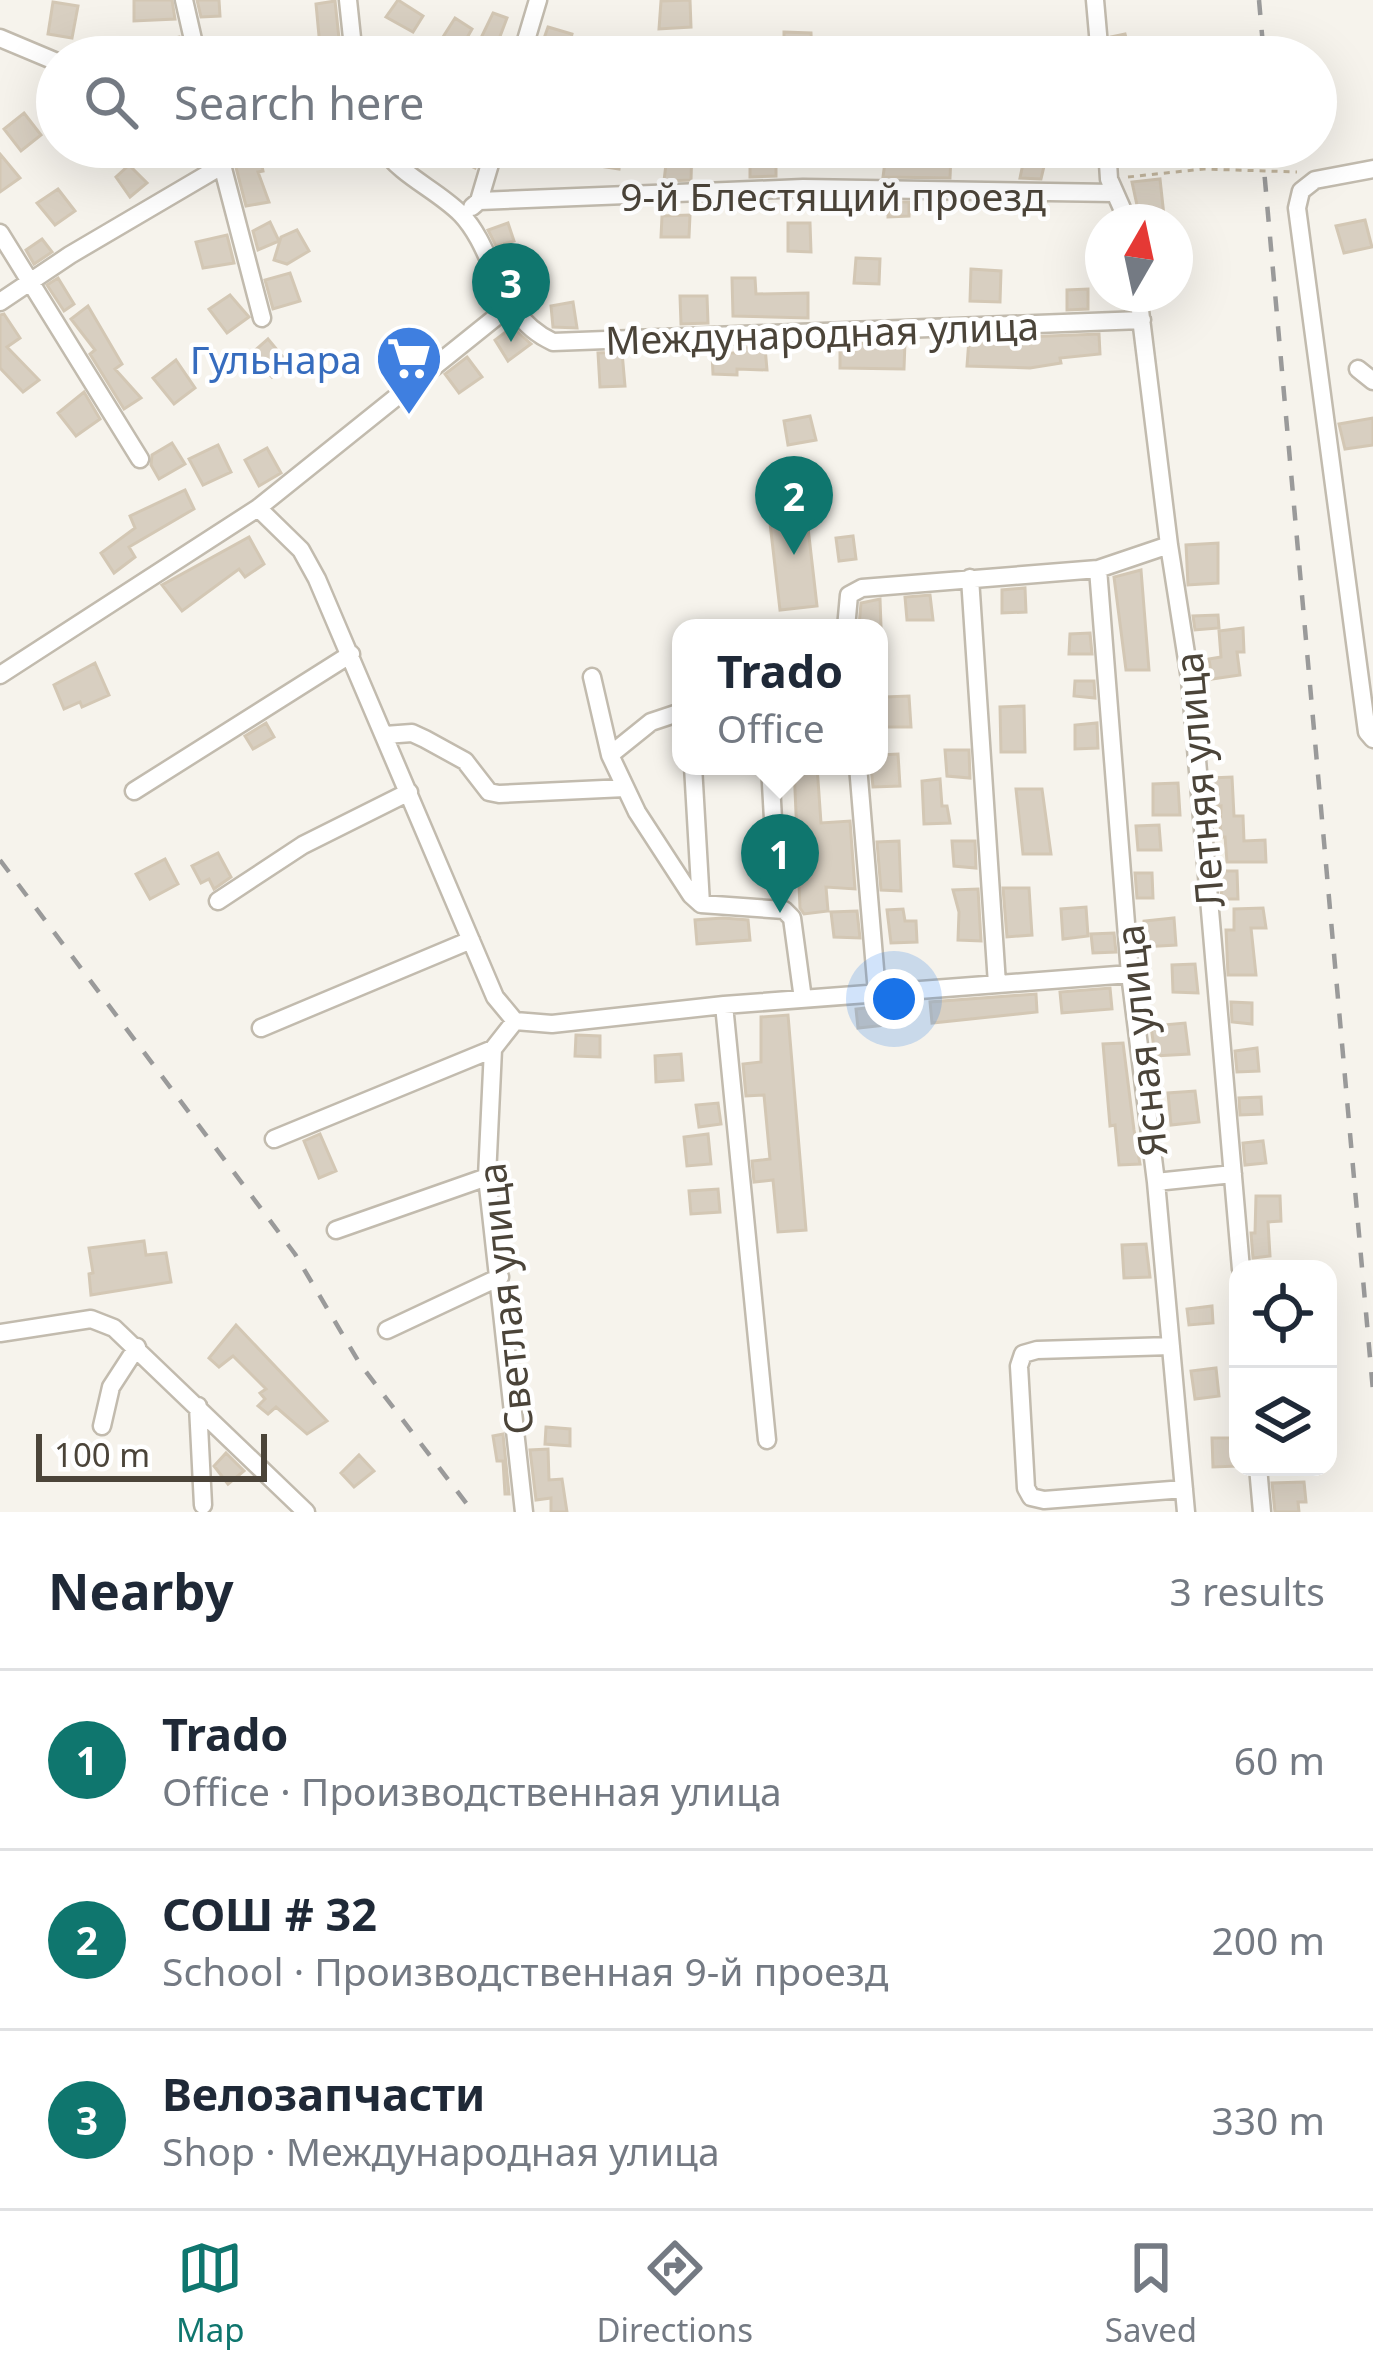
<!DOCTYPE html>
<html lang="en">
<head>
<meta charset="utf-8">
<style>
	body { margin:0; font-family:"Noto Sans",sans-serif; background:#f6f6f7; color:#1f2937 }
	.controls { position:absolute; right:36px; bottom:36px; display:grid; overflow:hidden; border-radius:24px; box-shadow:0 12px 48px #0002 }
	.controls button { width:108px; height:108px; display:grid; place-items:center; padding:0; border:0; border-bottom:3px solid #e0e1e3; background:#fff; color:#1f2937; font:60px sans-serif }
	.compass { position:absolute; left:1085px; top:204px; width:108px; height:108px; border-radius:50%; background:#fff; box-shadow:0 12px 48px #0002; rotate:9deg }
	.scale { position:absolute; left:36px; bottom:30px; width:231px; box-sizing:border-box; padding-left:12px; border:6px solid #4b4439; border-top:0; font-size:33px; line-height:42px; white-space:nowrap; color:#4b4439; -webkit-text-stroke:9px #fff; paint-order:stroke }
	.you { position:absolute; left:894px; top:999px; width:42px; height:42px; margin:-30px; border:9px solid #fff; border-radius:50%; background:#1a73e8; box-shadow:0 0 0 18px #1a73e833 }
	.badge { display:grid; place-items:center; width:78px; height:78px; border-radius:50%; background:#0f766e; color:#fff; font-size:39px; font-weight:700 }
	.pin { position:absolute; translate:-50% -99px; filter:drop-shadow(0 3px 6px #0008) }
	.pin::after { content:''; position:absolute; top:63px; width:42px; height:36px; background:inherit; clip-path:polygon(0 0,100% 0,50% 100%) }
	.popup { position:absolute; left:672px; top:619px; width:216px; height:156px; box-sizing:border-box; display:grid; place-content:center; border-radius:24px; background:#fff; filter:drop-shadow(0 3px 9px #0005); font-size:39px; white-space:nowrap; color:#747a83 }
	.popup b { font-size:45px; color:#1f2937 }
	.popup::after { content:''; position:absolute; left:50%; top:100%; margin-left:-24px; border:24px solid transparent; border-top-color:#fff }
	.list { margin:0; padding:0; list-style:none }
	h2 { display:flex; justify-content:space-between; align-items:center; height:156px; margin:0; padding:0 48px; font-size:51px }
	h2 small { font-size:39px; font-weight:400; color:#747a83 }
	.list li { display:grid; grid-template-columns:78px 1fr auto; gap:36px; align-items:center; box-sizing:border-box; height:180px; padding:0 48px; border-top:3px solid #e0e1e3 }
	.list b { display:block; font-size:45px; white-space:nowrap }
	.list p { margin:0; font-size:39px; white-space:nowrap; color:#747a83 }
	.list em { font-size:39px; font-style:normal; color:#747a83 }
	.icon { flex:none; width:66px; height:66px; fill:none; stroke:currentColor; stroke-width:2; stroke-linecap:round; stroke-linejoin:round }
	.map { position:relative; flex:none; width:1373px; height:1512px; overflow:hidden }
	.search { position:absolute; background:#fff; box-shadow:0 12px 48px #0002; left:36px; right:36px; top:36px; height:132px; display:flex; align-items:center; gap:30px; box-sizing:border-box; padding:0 42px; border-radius:66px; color:#747a83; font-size:45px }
	.sheet { height:696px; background:#fff }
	nav { display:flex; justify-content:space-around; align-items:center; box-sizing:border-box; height:168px; border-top:3px solid #e0e1e3; background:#fff; font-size:33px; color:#747a83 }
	nav a { display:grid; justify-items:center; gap:6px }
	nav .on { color:#0f766e }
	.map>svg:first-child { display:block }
	.building { fill:#d8cfc1; stroke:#d3c7b4; stroke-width:3 }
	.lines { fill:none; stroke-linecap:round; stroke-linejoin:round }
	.minor-casing { stroke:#c2bbae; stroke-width:21 }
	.path { stroke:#c4b79f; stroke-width:3; stroke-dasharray:6 6; stroke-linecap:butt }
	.minor { stroke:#fff; stroke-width:16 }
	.rail { stroke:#9a9a9a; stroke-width:4.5; stroke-dasharray:15 15; stroke-linecap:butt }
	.labels { text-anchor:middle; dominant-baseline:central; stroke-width:9; stroke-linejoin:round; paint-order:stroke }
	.street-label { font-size:39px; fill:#4b4439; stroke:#fff }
	.shop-label { font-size:39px; fill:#366cbe; stroke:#fff; text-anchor:end }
</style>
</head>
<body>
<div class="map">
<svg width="1373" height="1512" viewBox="0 0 1373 1512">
	<rect width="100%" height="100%" fill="#f6f3ec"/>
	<path class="building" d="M134,0H172L175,19L134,21Z
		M197,0H219L220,16L201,17Z
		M398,0L423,16L413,32L386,17Z
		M690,0L691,27L659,29L661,1Z
		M335,1L341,57H321L316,4Z
		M53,2L78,6L72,38L48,34Z
		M493,13L507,18L496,47L480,40Z
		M455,18L472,29L459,52L441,40Z
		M548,27L572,34L567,53L541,47Z
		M784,32L811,33L812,57H784Z
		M1125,34L1131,57H1113L1111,37Z
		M179,37L184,57H147L143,46Z
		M682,40L704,42L702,57H680Z
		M967,41L1000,44L998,57H965Z
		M24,113L41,135L21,151L4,129Z
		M431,147H482L475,168Z
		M568,147H621L619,169L567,161Z
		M668,147H692L691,180L664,181Z
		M836,147H864L865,163H837Z
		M1072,147H1094L1095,166L1070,163Z
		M259,151L263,171L258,172L269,202L246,206L233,156Z
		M0,154L20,178L0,192Z
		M929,155H951L950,178L883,177L885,162L928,165Z
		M776,157V176L750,177V158Z
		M1024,159L1045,162L1041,179L1020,178Z
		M129,165L147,183L130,197L116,177Z
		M1160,179L1164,216L1140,219L1132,182Z
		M58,189L75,211L55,225L37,203Z
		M888,202H909V216L888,217Z
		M690,215L689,237H661L662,216Z
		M1365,220L1372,247L1344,253L1336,226Z
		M270,222L279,241L258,250L253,231Z
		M508,223L514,241L496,246L488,230Z
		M788,223H810L811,252L788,251Z
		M297,230L309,251L287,264L274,260L281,237Z
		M227,235L234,263L203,268L196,242Z
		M42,239L52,252L34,264L26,250Z
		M856,258L880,259L879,284L854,283Z
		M971,269L1001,271L1000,302L970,301Z
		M290,273L300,301L273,309L265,280Z
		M58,278L74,304L64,311L47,285Z
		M732,278H755L756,294L808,293V318L733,316Z
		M1088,289V309L1067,310V290Z
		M230,295L249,317L227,333L209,309Z
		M680,296H707L708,323L681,324Z
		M573,302L577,328L553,327L551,306Z
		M88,306L122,364L115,369L141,398L124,409L90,354L95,350L71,319Z
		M4,314L20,338L7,347L39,380L23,392L0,368V315Z
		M512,327L531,344L508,361L495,340Z
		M1099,334L1100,354L1060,358L1061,363L1030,368L967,366L969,339Z
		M268,339L287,362L272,377L251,354Z
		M905,342L904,369L840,368V344Z
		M765,347L767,370L737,369V375L713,374L712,353H743V348Z
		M622,352L625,386L600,387L598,353Z
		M467,357L482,377L459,393L445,374Z
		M176,360L195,388L174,404L153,378Z
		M84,392L100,419L76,436L58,413Z
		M810,416L816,440L788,445L784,421Z
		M1373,418V445L1345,449L1339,424Z
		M172,443L185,464L159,479L151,465L152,455Z
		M218,445L231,472L203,485L189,459Z
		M267,448L281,473L259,486L245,460Z
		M185,490L194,509L129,547L135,557L114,573L101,553L135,528L130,516Z
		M807,519L817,606L780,610L770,523Z
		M853,536L856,559L839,561L836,538Z
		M249,537L264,564L245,577L239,569L182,611L162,585Z
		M1218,543V583L1188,585L1186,545Z
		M1141,570L1149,670H1126L1114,577Z
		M1025,588L1026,612L1002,613V590Z
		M930,595L933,620H907L905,597Z
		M880,599L881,626H859L861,603Z
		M1218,615L1219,628L1195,630L1193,616Z
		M1243,628L1244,652H1237L1240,675L1212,679L1209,659L1221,657L1219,631Z
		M1090,633L1092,654H1069L1070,634Z
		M95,663L109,695L82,707L80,702L64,709L54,685Z
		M1075,681H1094L1095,698L1074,696Z
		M909,696L911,727H885V697Z
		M1024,706L1025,752H1001L1000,707Z
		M266,723L274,737L253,749L245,736Z
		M1097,723L1098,748L1075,749V725Z
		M945,750H969L970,778L947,776Z
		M898,754L900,786L873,787L871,766H879V755Z
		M794,766H817L821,823L850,821L855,889L826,887L828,911L804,914L800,908Z
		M1232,777L1234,816H1243L1244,841L1265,840L1266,862H1227L1225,837H1220L1221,806L1214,807L1211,778Z
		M940,779L942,806H947L950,823L924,824L922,781Z
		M1178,783L1180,815H1153V784Z
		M1016,789H1042L1051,854H1023Z
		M1159,825L1161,850H1138L1136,826Z
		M899,841L901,891L881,890L877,842Z
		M952,841H975L976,868L954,866Z
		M218,853L231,877L214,889L209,879L201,883L192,866Z
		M165,859L178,884L150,899L136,874Z
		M1219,871H1237L1238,899H1222Z
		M1135,873H1152L1153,898H1137Z
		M1003,888H1029L1032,935L1007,937Z
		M978,889L981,941L958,940L959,912L953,890Z
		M1086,907L1088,936L1063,939L1061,909Z
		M1263,908L1266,928H1251L1256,975H1228L1226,930H1234V909Z
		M903,909L905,921H916L917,942L891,943L887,910Z
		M857,911L860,938L834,937L831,912Z
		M723,918L748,920L750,940L697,944L695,920Z
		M1174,918L1176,945L1143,947L1144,921Z
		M1114,933L1116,952L1093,953L1091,934Z
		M1195,964L1198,993L1173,992L1172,965Z
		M1110,988L1112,1009L1062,1013L1060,992Z
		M1036,994L1037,1012L932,1023L930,1002Z
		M1231,1002L1252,1003V1024L1232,1022Z
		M894,1005L896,1024L858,1028L856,1009Z
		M788,1015L806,1230L778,1232L773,1180L754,1182L752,1161L770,1159L764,1095L746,1096L743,1064L761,1062V1017Z
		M1185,1023L1189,1054L1155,1056L1151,1026Z
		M576,1035L600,1036V1057L575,1056Z
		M1123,1043L1134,1130L1140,1164L1119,1165L1115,1125L1110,1126L1103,1044Z
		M1257,1048L1259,1071L1237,1072L1235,1051Z
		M681,1054L683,1080L656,1082L655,1056Z
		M1195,1091L1199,1122L1171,1125L1168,1093Z
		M1261,1097L1262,1114L1240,1115L1239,1098Z
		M718,1103L721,1124L699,1127L696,1105Z
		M320,1134L336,1171L319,1178L304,1141Z
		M708,1134L711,1164L687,1166L684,1137Z
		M1263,1141L1266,1163L1245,1165L1243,1143Z
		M718,1189L720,1212L691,1214L689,1191Z
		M1256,1196H1280L1281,1221L1268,1222L1270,1256L1253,1258L1251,1233H1255Z
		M144,1241L146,1255L166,1253L171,1282L91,1295L89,1274L93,1273L89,1248Z
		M1146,1244L1150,1277L1124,1278L1122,1245Z
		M1212,1306L1213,1323L1189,1325L1187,1309Z
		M236,1325L327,1421L307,1434L276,1407L268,1414L258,1406L265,1399L260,1393L266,1389L233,1356L219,1367L209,1358Z
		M1216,1368L1219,1396L1195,1399L1191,1371Z
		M546,1427L570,1429V1446L545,1444Z
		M503,1434L509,1494H505L503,1461H497L493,1436Z
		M1212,1438H1236L1237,1466L1213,1467Z
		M548,1449L549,1480L562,1479L567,1512H551V1498L536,1500L530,1450Z
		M226,1453L244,1471L228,1484L214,1466Z
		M359,1455L374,1471L354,1487L341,1473Z
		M1304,1482L1306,1502H1298L1299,1512H1275L1272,1483Z"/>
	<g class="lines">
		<defs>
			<path id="minor" d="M184,0L197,57
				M348,0L354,57
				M1095,0L1100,57
				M0,38L57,62
				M521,57L538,0
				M382,147C401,176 436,189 461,214C497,252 496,316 553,342L1142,320
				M1107,147L1109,179L1128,222
				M221,161L262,318
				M1373,169L1315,180L1301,191L1297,208L1367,732L1373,739
				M479,201L803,188L1115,193
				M472,207L479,201L495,147
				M0,233L140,459
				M1138,294L1169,545L1190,679L1241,1269
				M0,302L70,255L218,168L221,161L218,147
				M1358,369L1373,381
				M258,508L511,305
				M1098,569L1130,974L1156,1182L1186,1512
				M970,578L997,984
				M846,628L849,595L862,588L1098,569L1169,545
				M0,675L258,508L301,550L317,579L495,997L515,1021L552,1024L724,1005L1130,974
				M592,677L610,755L637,812L691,895L701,904L784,910L792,918L803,999
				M385,735L412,733L425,739L465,761L489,792L499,794L625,788
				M610,755L651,722L681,712
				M693,766L701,904
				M770,766L774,837
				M858,766L877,993
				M134,791L351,654
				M218,901L303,845L409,792
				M724,1005L767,1440
				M515,1021L493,1049L487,1177L524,1512
				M261,1028L471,940
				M274,1139L493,1049
				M1156,1182L1233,1174
				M336,1230L487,1177
				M387,1330L500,1277
				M0,1333L91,1319L114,1328L306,1512
				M1171,1346L1037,1350L1023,1354L1019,1366L1026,1488L1031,1497L1044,1500L1184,1489
				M198,1406L203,1505
				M102,1426L111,1387L137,1347
				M1258,1467L1262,1512"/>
		</defs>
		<use href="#minor" class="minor-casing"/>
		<path class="path" d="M1128,177L1204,169L1297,172"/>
		<use href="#minor" class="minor"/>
		<path class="rail" d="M1259,0L1264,57
			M1262,147L1373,1391
			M0,860L295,1254L360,1364L473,1512"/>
	</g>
	<defs>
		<symbol id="supermarket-pin" viewBox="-11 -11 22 30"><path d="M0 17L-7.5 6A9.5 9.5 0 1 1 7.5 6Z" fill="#3f7fe0" stroke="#fff"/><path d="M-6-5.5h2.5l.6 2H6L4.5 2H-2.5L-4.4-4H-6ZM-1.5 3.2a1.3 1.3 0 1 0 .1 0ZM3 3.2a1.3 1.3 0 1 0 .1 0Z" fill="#fff"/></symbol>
	</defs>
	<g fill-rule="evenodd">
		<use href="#supermarket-pin" x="371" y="320" width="76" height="104"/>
	</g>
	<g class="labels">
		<g class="street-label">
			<text x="833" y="195">9-й Блестящий проезд</text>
			<text transform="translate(822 332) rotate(-2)">Международная улица</text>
			<text transform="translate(1198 780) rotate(-95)">Летняя улица</text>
			<text transform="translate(1140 1041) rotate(-96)">Ясная улица</text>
			<text transform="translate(504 1299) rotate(-96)">Светлая улица</text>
		</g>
		<g class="shop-label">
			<text x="362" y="358">Гульнара</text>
		</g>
	</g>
</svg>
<div class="controls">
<button><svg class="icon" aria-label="locate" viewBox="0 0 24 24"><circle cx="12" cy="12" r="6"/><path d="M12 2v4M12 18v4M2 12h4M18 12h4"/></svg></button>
<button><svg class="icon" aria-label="layers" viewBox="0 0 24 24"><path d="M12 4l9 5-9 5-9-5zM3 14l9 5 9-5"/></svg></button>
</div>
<svg class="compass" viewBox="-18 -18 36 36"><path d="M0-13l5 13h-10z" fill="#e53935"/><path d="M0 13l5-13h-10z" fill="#747a83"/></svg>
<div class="scale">100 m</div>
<div class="you"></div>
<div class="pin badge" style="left:780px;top:913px">1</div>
<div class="popup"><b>Trado</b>Office</div>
<div class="pin badge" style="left:794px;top:555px">2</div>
<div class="pin badge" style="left:511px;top:342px">3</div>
<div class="search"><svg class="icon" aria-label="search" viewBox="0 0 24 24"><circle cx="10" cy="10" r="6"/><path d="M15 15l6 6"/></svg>Search here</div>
</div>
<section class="sheet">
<h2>Nearby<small>3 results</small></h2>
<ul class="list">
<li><span class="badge">1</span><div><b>Trado</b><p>Office · Производственная улица</p></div><em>60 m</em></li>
<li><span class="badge">2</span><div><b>СОШ # 32</b><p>School · Производственная 9-й проезд</p></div><em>200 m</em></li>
<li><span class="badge">3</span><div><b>Велозапчасти</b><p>Shop · Международная улица</p></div><em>330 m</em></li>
</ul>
</section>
<nav>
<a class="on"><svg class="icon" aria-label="map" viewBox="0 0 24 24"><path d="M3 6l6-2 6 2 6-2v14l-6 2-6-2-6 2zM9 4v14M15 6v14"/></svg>Map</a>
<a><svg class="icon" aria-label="directions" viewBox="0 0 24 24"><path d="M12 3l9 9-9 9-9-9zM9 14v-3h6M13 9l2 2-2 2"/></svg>Directions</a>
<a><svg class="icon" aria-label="saved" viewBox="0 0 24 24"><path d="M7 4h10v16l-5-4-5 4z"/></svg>Saved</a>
</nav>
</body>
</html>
